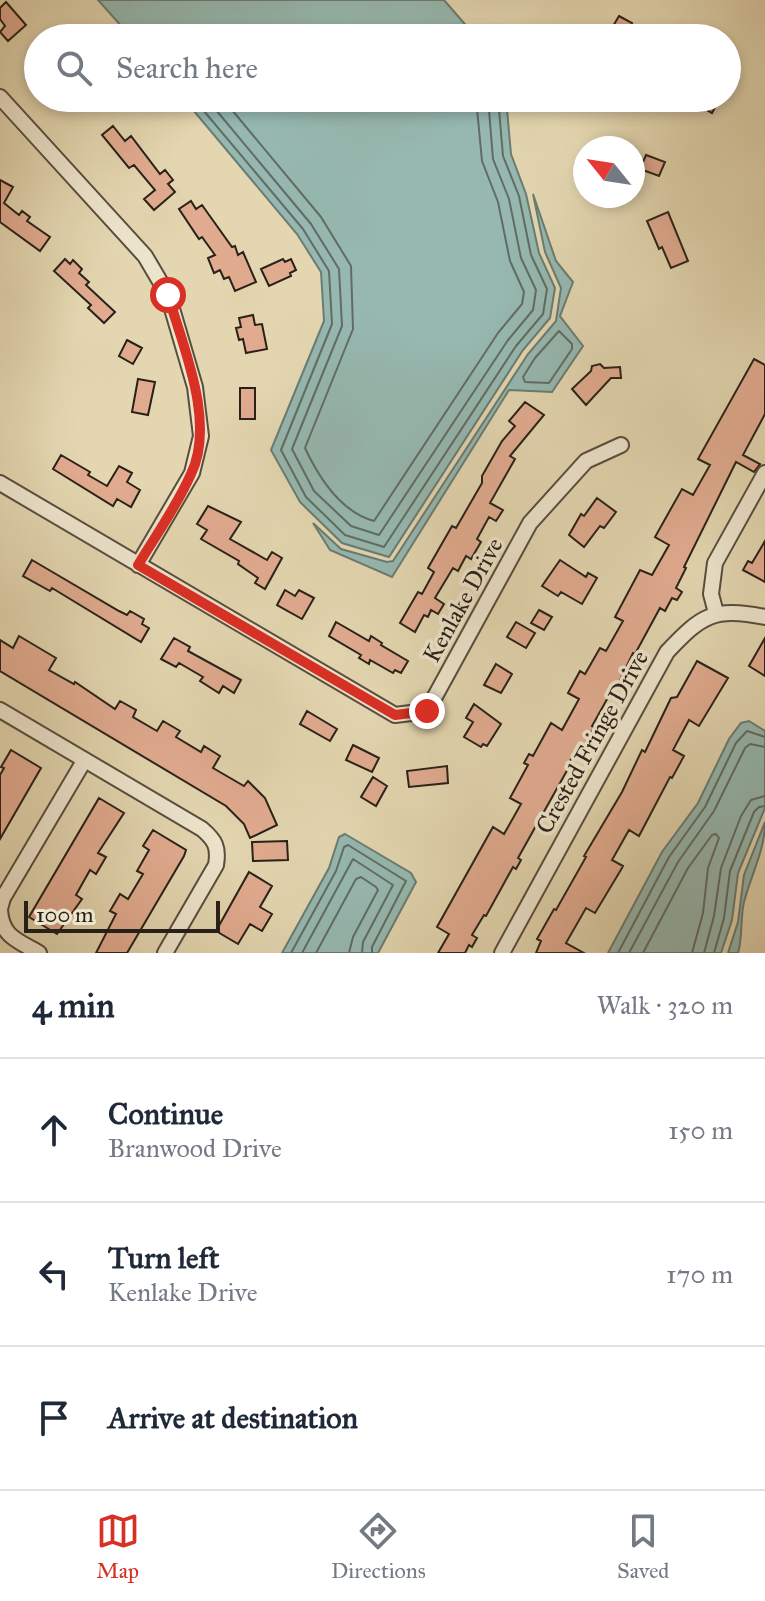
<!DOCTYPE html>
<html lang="en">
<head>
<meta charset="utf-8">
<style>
	body { margin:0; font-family:"IM FELL Great Primer",serif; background:#f2f2f3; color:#1f2937 }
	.compass { position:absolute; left:573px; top:136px; width:72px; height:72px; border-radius:50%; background:#fff; box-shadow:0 4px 12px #0003; rotate:300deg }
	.scale { position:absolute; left:24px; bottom:20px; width:196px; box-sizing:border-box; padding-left:8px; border:4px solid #292117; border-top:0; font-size:22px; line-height:28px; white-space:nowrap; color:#292117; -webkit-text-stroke:6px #ede4cc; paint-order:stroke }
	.stop { position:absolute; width:24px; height:24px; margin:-18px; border:6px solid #d93025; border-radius:50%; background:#fff }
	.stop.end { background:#d93025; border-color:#fff; box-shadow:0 2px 8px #0008 }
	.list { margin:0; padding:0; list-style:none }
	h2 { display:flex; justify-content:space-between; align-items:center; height:104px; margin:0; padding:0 32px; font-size:34px }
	h2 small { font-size:26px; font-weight:400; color:#747a83 }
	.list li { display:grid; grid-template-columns:52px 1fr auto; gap:24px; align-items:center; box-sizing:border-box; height:144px; padding:0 32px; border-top:2px solid #e0e1e3 }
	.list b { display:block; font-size:30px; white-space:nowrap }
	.list p { margin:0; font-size:26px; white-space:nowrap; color:#747a83 }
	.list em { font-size:26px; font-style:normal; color:#747a83 }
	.icon { flex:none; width:44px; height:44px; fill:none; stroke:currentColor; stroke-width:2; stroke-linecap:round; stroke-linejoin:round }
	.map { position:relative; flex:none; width:765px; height:953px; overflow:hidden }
	.search { position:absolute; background:#fff; box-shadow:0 4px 12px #0003; left:24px; right:24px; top:24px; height:88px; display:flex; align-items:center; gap:20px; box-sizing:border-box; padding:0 28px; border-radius:44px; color:#747a83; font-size:30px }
	.sheet { height:536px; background:#fff }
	nav { display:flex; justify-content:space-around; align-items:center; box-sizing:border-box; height:112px; border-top:2px solid #e0e1e3; background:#fff; font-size:22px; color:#747a83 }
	nav a { display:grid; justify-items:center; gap:4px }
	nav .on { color:#d93025 }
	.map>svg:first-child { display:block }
	.water { fill:#96b8b0; stroke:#6a7c73; stroke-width:2 }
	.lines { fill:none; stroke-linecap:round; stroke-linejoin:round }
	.shore { stroke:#606c64; stroke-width:2 }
	.building { fill:#e1ab90; stroke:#292117; stroke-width:2 }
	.minor-casing { stroke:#584e3d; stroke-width:18 }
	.minor { stroke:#ede4cc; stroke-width:14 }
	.route { stroke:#d93025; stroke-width:10 }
	.labels { text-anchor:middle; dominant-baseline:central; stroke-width:7; stroke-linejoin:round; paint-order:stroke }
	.street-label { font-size:24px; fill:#292117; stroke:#ede4cc }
</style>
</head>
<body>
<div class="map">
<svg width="765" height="953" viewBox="0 0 765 953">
	<rect width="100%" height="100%" fill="#e3d6b0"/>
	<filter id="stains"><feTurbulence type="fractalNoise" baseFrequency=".0025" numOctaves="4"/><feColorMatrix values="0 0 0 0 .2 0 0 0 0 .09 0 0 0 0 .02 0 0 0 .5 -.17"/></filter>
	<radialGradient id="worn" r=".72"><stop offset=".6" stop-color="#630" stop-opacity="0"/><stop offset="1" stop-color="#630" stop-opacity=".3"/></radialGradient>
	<path class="water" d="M98,0H444L477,38H132Z
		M183,98H506L511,154L526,194L539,253L555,288L550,318L523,350L389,557L342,543L300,502L271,450L324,321L321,272L297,234Z
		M533,194L556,261L573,282L560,316L583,346L552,392L509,390L392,577L330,550L313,523L341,549L387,562L393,561L528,354L556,321L561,288L545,252Z
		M749,721L765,731V808L738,873L732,920L721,953H608L662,852L698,803L729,739L741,723Z
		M765,822C765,850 751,875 744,902C740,919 743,936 738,953H728L738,922L744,875Z
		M345,834L411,873L416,882L378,953H282L329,868L339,837Z"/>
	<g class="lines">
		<path class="shore" d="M193,98L303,229L329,271L332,324L281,450L306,497L345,535L384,547L516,346L543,314L547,289L531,255L519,196L503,156L498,98
			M206,98L311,224L339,269L342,326L292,449L314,491L351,526L379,535L508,340L533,310L536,290L521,258L509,199L493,159L488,98
			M222,98L321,217L351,266L353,329L305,448C319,478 341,512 374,521L498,333L522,304L524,292L510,261L498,202L482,161L476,98
			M559,331L572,344V349L549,383L525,382L523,377L535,358Z
			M291,953L336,871L344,847L348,845L406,881L372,947V953
			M302,953L353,859L393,885L363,942L362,953
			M316,953L356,879L361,877L376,887L378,890L353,937L349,953
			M618,953L669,857L705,807L736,743L747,731L765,737
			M629,953L678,862L714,811L745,748L750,744L765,747
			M643,953L688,868L712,835L716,834L719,838L708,868L703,913L692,953
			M704,953L714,916L721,868L741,816L751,800L765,796
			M714,953L724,918L730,871L754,812L759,807L765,806"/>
	</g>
	<path class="building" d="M6,2L26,25L8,41L0,32L5,26L0,19V8Z
		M619,16L632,23L630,26L649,38H606Z
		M686,98H720L712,113Z
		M113,126L125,141L131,136L160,174L165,170L173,180L168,184L175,192L154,210L144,199L155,190L134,165L129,168L102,135Z
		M646,155L665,162L659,176L640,169Z
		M0,180L13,187L4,203L19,215L22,211L30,217L27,221L50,237L40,251L0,222Z
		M191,201L196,209L202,205L232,247L235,246L238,255L243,252L256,282L235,291L229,277L224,279L220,270L214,273L208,258L215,255L202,237L199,239L179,209Z
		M668,212L688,261L671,268L662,247L659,249L647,221Z
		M65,259L70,264L73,260L82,269L79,273L89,282L86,285L115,312L104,323L88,308L91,305L54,271Z
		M283,259L285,262L291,259L296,270L290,273L291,276L269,286L261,269Z
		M253,315L255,325L262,324L267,349L246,353L243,339L239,340L236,328L241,327L239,318Z
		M127,340L142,348L133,364L119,356Z
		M754,359L765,365V414L743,455L760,464L754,472L736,462L684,567L686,568L676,588L682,592L677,600L672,598L665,611L660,608L635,654L633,653L617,686L615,685L592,726L594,727L581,751L577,749L567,766L569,767L518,858L521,860L516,869L513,867L486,916L484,915L472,935L477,938L472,947L469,945L465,953H438L449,934L437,927L493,827L504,834L521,804L510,798L528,765L524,763L529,754L533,756L551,723L562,730L579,699L568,693L580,671L585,674L600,648L606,651L623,621L615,617L640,570L652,575L669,545L655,537L682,489L693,495L710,465L698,459Z
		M600,364L604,368L620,367L621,378H611L586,405L572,389L591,371L592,366Z
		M138,379L155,382L148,415L132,412Z
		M240,388H255V419H240Z
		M525,402L544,415L510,456L515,459L490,503L503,510L496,521L489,517L477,539L481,542L471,559L466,556L458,571L453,568L435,598L444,604L438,614L431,610L428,617L424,615L415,632L400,623L418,592L422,594L434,572L428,568L452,526L456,528L482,483V476L502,441L515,426L509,421Z
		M61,455L90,472L88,475L107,486L119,466L132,473L127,482L140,490L131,507L117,499L113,506L53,469Z
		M597,498L616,512L604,528L600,526L584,547L569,535L581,514L584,516Z
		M208,506L241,522L230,539L267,560L272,552L282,558L265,589L255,583L258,578L238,564L239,561L201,539L207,530L197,524Z
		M765,541V582L743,570L748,561L752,563Z
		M32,560L119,611L127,615L130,611L144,619L142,624L149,628L141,642L52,588L50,591L23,576Z
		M560,560L586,577L588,573L597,578L582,604L561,592L558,596L542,586Z
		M285,590L295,596L299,590L314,598L302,619L277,605Z
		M539,610L552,617L544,630L531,623Z
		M336,622L369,641L371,636L382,643L381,645L408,661L401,673L395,670L393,673L370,660L369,664L359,658L361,655L329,636Z
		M516,622L535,633L526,648L507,637Z
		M19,636L56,658L49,670L74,684L75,682L115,709L120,701L136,710L133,717L157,731L163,721L180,731L176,737L201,752L204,746L220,756L213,768L244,786L248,781L265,798L277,825L250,838L244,824L226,806L0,671V640L13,648Z
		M174,638L190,647L188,651L241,680L234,693L223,686L219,693L200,681L203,677L179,663L176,667L161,659Z
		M765,638V676L749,666Z
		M697,661L728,678L699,726L689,720L673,750L684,756L672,778L670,777L639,836L629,830L612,860L623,866L622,868L595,913L586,908L566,943L584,953H536L541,941L537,939L554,909L556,910L586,857L584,856L622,792L642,750L645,752L671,698L677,697Z
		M496,664L512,674L501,693L484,685Z
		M474,704L501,724L487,746L483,744L481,747L464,737L473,722L466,718Z
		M307,711L337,729L330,741L300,724Z
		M353,745L379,758L372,772L346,760Z
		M11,750L41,768L0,839V775L4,768L1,767Z
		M447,766L448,783L409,787L407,771Z
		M373,777L387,786L376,806L361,797Z
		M99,798L124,813L98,853L106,857L96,874L90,870L76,895L82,899L57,934L29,917Z
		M153,830L186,850L184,856L127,953H96L116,914L110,911L120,894L128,899L143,874L137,871L149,850L143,846Z
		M287,841L288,860L253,861L252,842Z
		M249,872L272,886L260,907L272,914L262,931L250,924L238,944L216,931Z"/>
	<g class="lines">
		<defs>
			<path id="minor" d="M0,97L145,256L168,295L195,387L201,436L192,473L138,565
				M0,483L395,715L427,711L530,523L586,461L621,445
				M716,613L711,594L715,563L765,473
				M0,710L202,829C215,840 219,847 216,865L165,953
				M0,909L3,898L84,761
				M0,910C2,937 17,940 39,953
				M502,953L667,652C702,615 713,607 765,617"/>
		</defs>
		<use href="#minor" class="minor-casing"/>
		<use href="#minor" class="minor"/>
	</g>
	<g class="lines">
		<path class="route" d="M168,295C183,347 216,422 191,474C177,506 156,535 138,565L395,715L427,711"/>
	</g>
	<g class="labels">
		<g class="street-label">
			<text transform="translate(463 600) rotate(-61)">Kenlake Drive</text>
			<text transform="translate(592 742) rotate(-61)">Crested Fringe Drive</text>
		</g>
	</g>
	<rect width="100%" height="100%" filter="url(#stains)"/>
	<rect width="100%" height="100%" fill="url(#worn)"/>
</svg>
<svg class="compass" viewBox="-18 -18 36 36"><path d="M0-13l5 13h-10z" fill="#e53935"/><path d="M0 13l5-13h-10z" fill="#747a83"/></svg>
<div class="scale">100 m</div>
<div class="stop" style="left:168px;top:295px"></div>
<div class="stop end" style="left:427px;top:711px"></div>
<div class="search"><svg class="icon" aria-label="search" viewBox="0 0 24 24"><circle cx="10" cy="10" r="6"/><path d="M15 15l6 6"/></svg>Search here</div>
</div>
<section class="sheet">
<h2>4 min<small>Walk · 320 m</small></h2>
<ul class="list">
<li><svg class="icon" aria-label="ahead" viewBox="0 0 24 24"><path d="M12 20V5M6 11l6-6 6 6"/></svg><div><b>Continue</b><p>Branwood Drive</p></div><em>150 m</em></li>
<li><svg class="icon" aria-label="left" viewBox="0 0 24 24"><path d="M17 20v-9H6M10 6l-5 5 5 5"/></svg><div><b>Turn left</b><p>Kenlake Drive</p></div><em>170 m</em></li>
<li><svg class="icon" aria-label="arrive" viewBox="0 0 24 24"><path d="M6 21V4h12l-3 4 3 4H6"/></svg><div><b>Arrive at destination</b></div></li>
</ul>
</section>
<nav>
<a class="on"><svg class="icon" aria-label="map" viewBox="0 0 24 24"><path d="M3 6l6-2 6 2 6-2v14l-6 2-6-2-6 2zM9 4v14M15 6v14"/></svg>Map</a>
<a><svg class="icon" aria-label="directions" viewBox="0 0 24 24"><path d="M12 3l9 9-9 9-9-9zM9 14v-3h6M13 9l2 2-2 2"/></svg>Directions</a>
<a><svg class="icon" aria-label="saved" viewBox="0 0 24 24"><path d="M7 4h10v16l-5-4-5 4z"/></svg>Saved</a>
</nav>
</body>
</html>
